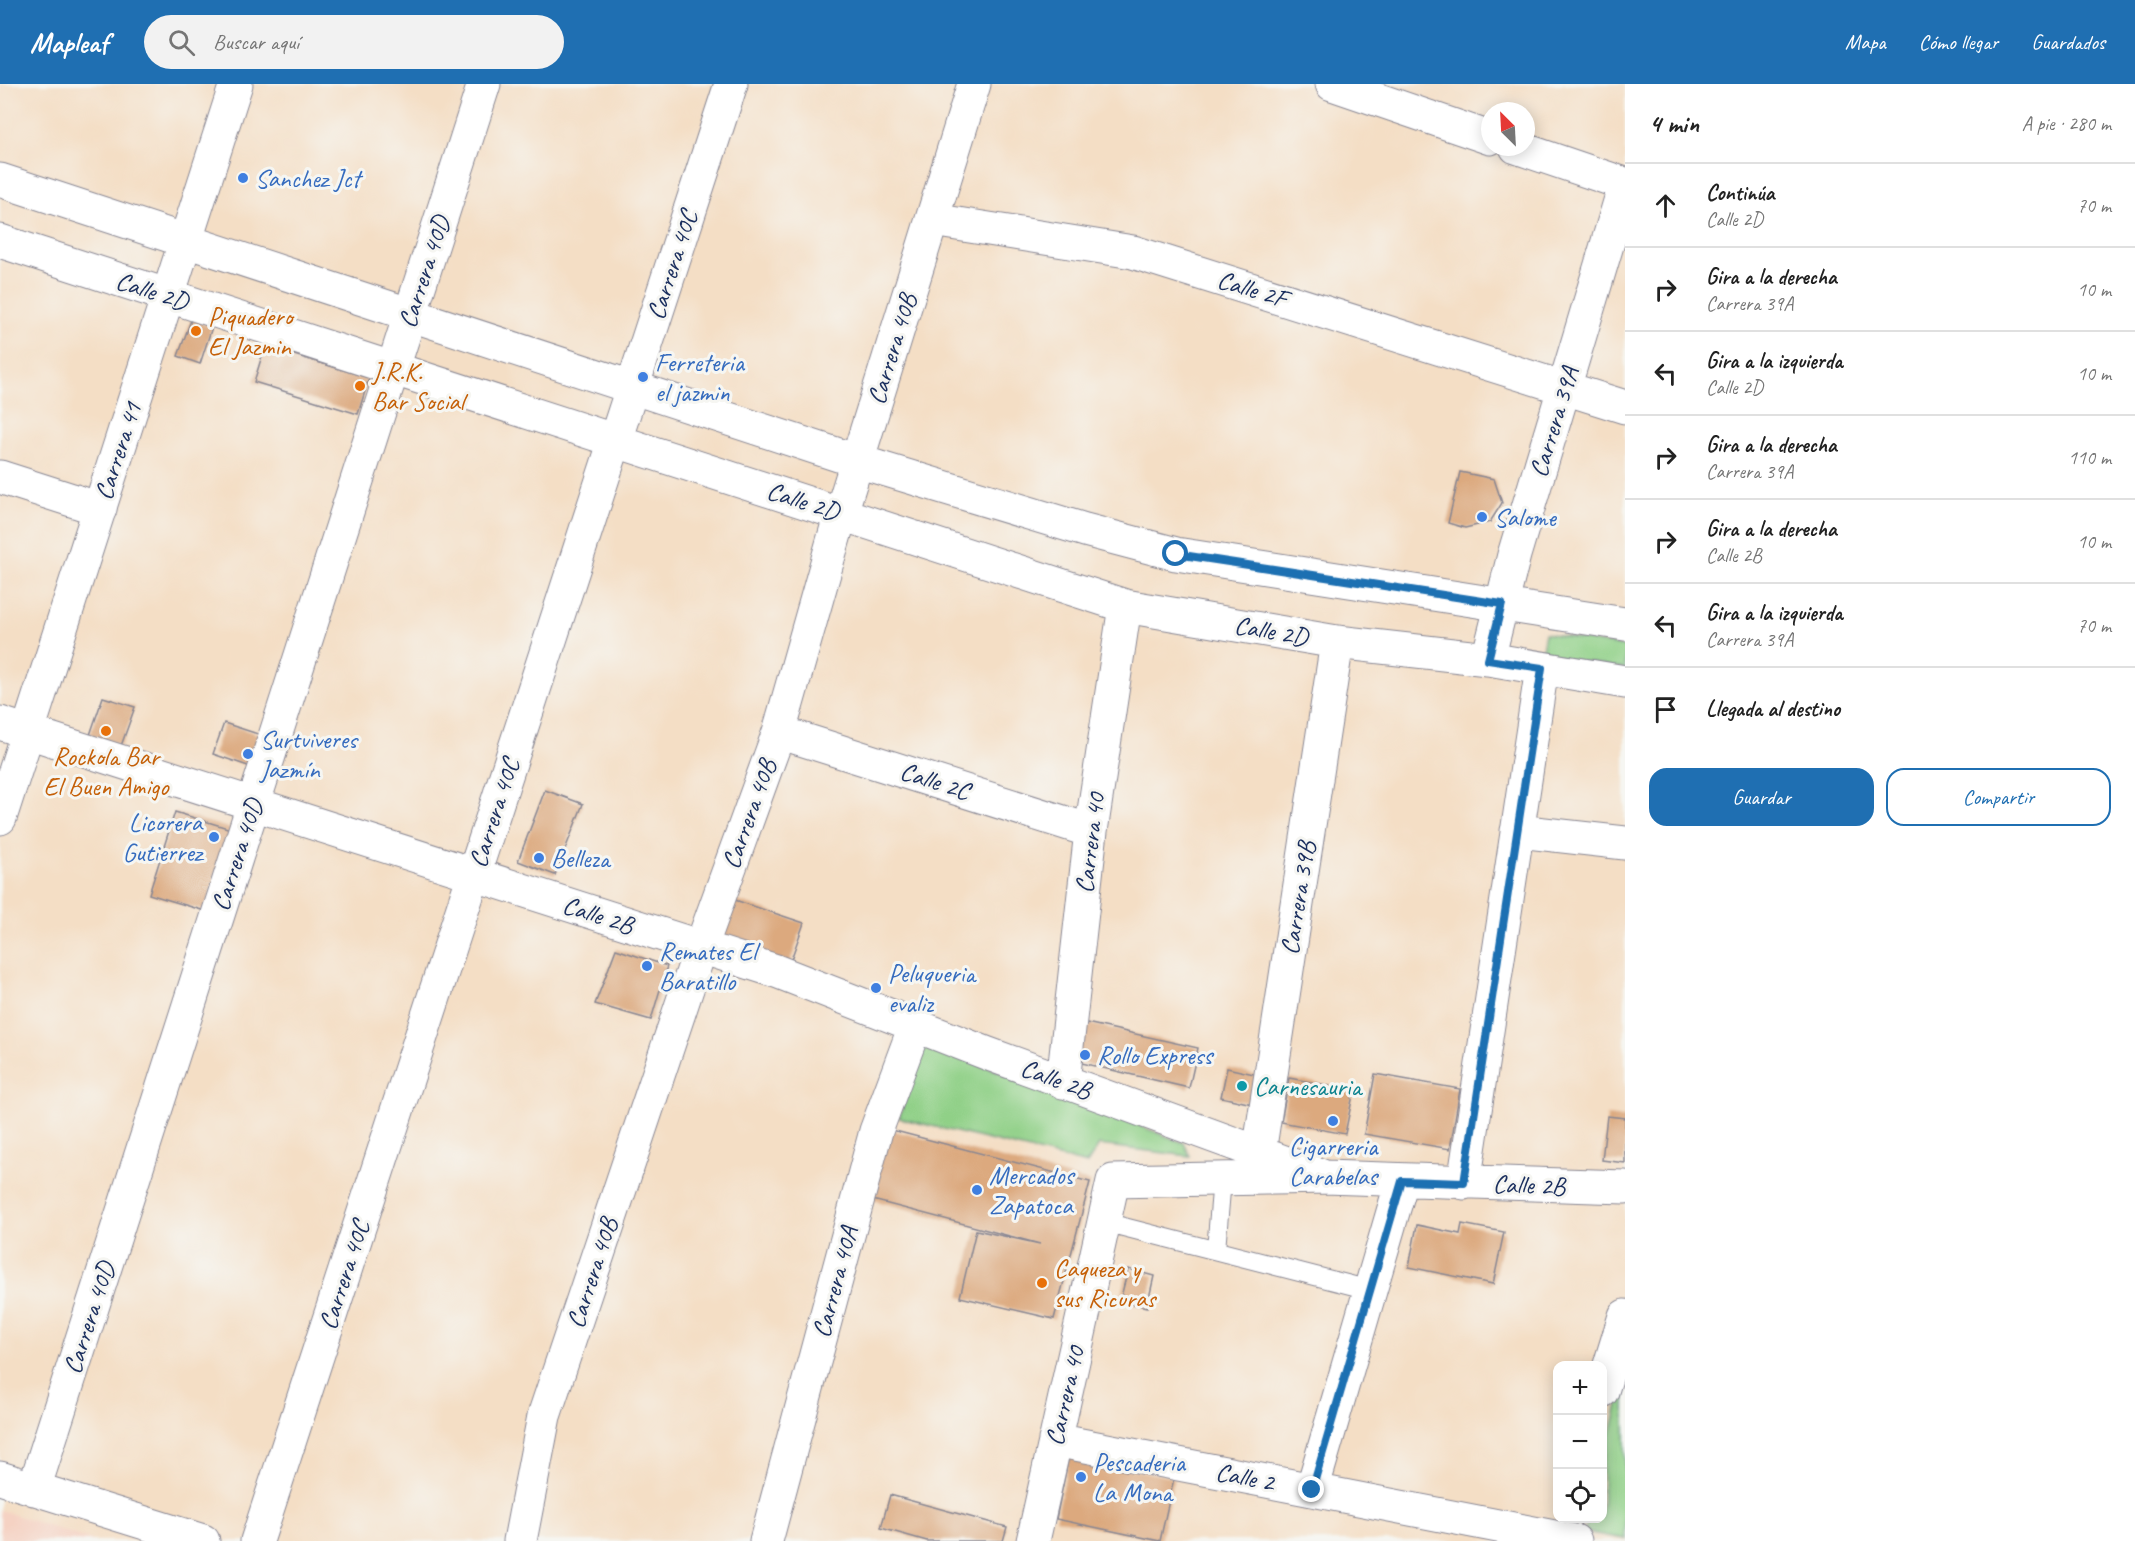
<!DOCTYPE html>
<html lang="es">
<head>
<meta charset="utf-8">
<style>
	body { margin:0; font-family:Caveat,sans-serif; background:#f2f2f2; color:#222 }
	.controls { position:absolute; right:18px; bottom:18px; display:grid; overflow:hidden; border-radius:12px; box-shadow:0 3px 15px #0003 }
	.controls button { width:54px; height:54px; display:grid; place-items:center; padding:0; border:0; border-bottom:2px solid #e0e0e0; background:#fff; color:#222; font:30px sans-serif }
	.compass { position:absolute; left:1481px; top:18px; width:54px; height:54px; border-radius:50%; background:#fff; box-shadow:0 3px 15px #0003; rotate:336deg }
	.stop { position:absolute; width:18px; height:18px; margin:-14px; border:4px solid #1f6fb2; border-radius:50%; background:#fff }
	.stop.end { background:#1f6fb2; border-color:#fff; box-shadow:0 2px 6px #0008 }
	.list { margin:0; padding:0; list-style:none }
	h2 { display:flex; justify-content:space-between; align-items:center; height:78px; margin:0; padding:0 24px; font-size:26px }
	h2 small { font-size:20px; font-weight:400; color:#767676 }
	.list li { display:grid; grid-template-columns:39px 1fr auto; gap:18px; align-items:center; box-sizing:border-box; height:84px; padding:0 24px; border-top:2px solid #e0e0e0 }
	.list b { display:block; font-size:22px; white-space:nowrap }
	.list p { margin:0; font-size:20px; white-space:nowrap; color:#767676 }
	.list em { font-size:20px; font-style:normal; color:#767676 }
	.actions { display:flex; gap:12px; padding:18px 24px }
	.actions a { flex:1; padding:14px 0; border:2px solid #1f6fb2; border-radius:18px; text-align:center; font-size:21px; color:#1f6fb2 }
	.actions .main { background:#1f6fb2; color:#fff }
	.icon { flex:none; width:33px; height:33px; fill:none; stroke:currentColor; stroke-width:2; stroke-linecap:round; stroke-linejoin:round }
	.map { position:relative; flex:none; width:1625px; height:1457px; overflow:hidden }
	header { display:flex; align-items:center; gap:36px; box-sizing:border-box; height:84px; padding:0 30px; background:#1f6fb2; color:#fff }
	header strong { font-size:28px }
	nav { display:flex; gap:33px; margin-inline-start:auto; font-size:21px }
	.search { width:420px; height:54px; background:#f2f2f2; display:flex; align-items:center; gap:15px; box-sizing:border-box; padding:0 21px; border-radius:33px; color:#767676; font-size:22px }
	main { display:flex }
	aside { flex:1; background:#fff }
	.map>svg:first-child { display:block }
	.built { fill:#f5d2c3 }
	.green { fill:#90d087; stroke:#568072; stroke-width:1.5 }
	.building { fill:#dca97e }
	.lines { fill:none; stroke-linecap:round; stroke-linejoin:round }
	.service-casing { stroke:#888692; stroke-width:20 }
	.minor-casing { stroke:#888692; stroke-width:35 }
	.tertiary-casing { stroke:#888692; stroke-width:35 }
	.service { stroke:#fff; stroke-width:18 }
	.minor { stroke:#fff; stroke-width:33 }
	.tertiary { stroke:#fff; stroke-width:33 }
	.route { stroke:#1f6fb2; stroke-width:8 }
	.shop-dot { fill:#3f7fe0; stroke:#f6f6f2; stroke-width:2 }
	.food-dot { fill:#e8710a; stroke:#f6f6f2; stroke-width:2 }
	.culture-dot { fill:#0f9aa8; stroke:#f6f6f2; stroke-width:2 }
	.labels { text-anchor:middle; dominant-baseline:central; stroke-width:6; stroke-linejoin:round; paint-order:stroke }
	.shop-label { font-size:26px; fill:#366cbe; stroke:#f6f6f2; text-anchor:start }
	.street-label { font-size:26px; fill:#1b2f5e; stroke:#f6f6f2 }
	.food-label { font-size:26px; fill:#c56008; stroke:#f6f6f2; text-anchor:start }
	.culture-label { font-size:26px; fill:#0d838f; stroke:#f6f6f2; text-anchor:start }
</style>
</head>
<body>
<header>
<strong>Mapleaf</strong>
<div class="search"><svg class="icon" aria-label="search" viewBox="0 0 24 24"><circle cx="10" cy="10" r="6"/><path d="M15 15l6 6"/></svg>Buscar aquí</div>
<nav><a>Mapa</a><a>Cómo llegar</a><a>Guardados</a></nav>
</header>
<main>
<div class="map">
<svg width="1625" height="1457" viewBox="0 0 1625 1457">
	<rect width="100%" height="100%" fill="#f6f6f2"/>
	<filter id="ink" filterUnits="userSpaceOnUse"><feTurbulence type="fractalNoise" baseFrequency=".0167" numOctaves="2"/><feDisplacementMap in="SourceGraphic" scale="12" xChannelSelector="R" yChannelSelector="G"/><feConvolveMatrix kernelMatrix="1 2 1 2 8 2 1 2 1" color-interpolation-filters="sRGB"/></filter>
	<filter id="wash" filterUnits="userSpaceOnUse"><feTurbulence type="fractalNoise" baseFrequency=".008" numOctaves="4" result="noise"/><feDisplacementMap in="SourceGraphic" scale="24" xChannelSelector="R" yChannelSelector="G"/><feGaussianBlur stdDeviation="1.35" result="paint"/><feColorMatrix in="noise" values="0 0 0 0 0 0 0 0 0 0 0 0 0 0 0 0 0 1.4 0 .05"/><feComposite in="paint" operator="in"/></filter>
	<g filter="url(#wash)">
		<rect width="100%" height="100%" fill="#f4dec5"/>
		<path class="built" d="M0,1426L94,1457H0Z"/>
		<path class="green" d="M1545,549L1625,563V585L1541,571Z
			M923,958L1184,1059L1190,1072L1099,1061L1087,1080L899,1034Z
			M1625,1293V1455L1585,1448L1588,1435L1602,1434L1603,1380Z"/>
		<g id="blocks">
			<path class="building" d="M191,236L212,243L200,280L178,272Z
				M265,262L369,294L358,330L254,298Z
				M1460,388L1494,395L1502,419L1490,438L1465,444L1448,439Z
				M103,613L135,623L121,662L90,651Z
				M224,639L261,651L251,683L213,670Z
				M545,706L583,720L555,791L518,777Z
				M175,728L231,745L205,827L149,810Z
				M735,816L804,839L789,881L720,857Z
				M616,865L667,882L651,936L595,920Z
				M1082,938L1198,964L1189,1004L1073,977Z
				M1227,984L1263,992L1257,1021L1221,1013Z
				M1375,990L1460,1005L1450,1065L1364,1050Z
				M1289,994L1354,1006L1345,1050L1281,1038Z
				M1607,1032L1625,1034V1079L1602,1076Z
				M884,1044L1090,1098L1054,1235L960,1213L976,1146L1040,1160L865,1114Z
				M1462,1140L1504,1148L1493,1200L1409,1183L1417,1141L1460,1150Z
				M1128,1185L1154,1192L1147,1223L1120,1217Z
				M1069,1372L1174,1394L1160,1457L1056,1435Z
				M890,1411L1007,1443L1003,1457H927L881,1444Z"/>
		</g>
	</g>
	<g filter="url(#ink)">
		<use href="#blocks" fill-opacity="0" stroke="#888692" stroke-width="1.5"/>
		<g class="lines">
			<defs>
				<path id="service" d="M1104,1138L1370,1206
					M1216,1166L1222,1095"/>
				<path id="minor" d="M1332,0L1490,54
					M1516,63L1625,100
					M0,96L857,377L1085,446L1176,470L1625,540
					M932,136L1133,168L1625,323
					M0,157L1125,522L1337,558L1488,575L1625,598
					M0,393L100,425
					M1488,575L1514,471L1625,101
					M0,639L776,887L986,969L1325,1093
					M779,648L1091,747
					M1517,747L1625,759
					M1063,998L1091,747L1125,522
					M1259,1069L1337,558
					M1464,1099L1542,584
					M1602,1307L1625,1232
					M1055,1356L1575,1457
					M0,1394L203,1457
					M34,1405L484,0
					M1312,1406L1402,1097
					M257,1457L731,0
					M520,1457L544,1332L701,863L779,648L841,429L974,0
					M766,1457L876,1047L915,942
					M1033,1457L1113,1097L1325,1093L1625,1103"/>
				<path id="tertiary" d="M0,734L236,0"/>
			</defs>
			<use href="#service" class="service-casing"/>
			<use href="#minor" class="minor-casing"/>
			<use href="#tertiary" class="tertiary-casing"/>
			<use href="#service" class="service"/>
			<use href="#minor" class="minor"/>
			<use href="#tertiary" class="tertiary"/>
		</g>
	</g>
	<g class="lines" filter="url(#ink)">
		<path class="route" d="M1176,470L1502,520L1488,576L1542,584L1464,1099L1402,1097L1312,1406"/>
	</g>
	<g class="shop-dot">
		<circle cx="243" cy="94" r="6"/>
		<circle cx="643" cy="293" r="6"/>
		<circle cx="1482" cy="433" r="6"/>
		<circle cx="248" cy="670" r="6"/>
		<circle cx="214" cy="753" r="6"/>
		<circle cx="539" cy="774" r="6"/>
		<circle cx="647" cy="882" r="6"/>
		<circle cx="876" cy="904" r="6"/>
		<circle cx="1085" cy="971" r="6"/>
		<circle cx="1333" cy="1037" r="6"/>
		<circle cx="977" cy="1106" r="6"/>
		<circle cx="1081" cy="1393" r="6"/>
	</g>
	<g class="food-dot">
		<circle cx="196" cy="247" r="6"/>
		<circle cx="360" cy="302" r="6"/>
		<circle cx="106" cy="647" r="6"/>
		<circle cx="1042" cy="1199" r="6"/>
	</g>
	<circle class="culture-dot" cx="1242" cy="1002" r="6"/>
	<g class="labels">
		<g class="shop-label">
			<text x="255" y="94">Sanchez Jct</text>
			<text x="655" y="278">Ferreteria<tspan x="655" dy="30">el jazmin</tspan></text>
			<text x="1494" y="433">Salome</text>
			<text x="260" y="655">Surtviveres<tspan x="260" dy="30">Jazmín</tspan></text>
			<text x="202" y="738" text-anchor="end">Licorera<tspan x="202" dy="30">Gutierrez</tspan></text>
			<text x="551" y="774">Belleza</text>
			<text x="659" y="867">Remates El<tspan x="659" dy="30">Baratillo</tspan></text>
			<text x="888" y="889">Peluqueria<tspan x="888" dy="30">evaliz</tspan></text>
			<text x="1097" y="971">Rollo Express</text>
			<text x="1333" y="1062" text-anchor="middle">Cigarreria<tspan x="1333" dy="30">Carabelas</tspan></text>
			<text x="989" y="1091">Mercados<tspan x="989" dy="30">Zapatoca</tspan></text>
			<text x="1093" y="1378">Pescaderia<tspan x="1093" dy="30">La Mona</tspan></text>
		</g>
		<g class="street-label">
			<text transform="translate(672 181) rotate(-72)">Carrera 40C</text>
			<text transform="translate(424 188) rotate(-72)">Carrera 40D</text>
			<text transform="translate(1252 205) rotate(17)">Calle 2F</text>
			<text transform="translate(152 207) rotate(18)">Calle 2D</text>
			<text transform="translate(892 265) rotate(-73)">Carrera 40B</text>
			<text transform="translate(1554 338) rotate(-73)">Carrera 39A</text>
			<text transform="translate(118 367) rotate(-72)">Carrera 41</text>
			<text transform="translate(803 417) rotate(18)">Calle 2D</text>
			<text transform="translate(1271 547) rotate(10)">Calle 2D</text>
			<text transform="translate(935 697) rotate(18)">Calle 2C</text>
			<text transform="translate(494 729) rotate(-72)">Carrera 40C</text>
			<text transform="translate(749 730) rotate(-70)">Carrera 40B</text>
			<text transform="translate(1090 759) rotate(-83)">Carrera 40</text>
			<text transform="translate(237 771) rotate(-72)">Carrera 40D</text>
			<text transform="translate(1298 814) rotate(-81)">Carrera 39B</text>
			<text transform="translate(598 831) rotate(18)">Calle 2B</text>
			<text transform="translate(1056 995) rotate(20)">Calle 2B</text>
			<text transform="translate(1529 1101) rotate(2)">Calle 2B</text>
			<text transform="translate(592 1189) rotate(-72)">Carrera 40B</text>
			<text transform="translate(344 1191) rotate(-72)">Carrera 40C</text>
			<text transform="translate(835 1198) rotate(-75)">Carrera 40A</text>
			<text transform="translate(89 1234) rotate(-72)">Carrera 40D</text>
			<text transform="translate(1065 1312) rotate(-77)">Carrera 40</text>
			<text transform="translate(1245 1393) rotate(11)">Calle 2</text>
		</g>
		<g class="food-label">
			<text x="208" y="232">Piquadero<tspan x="208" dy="30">El Jazmin</tspan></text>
			<text x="372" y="287">J.R.K.<tspan x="372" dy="30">Bar Social</tspan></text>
			<text x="106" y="672" text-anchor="middle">Rockola Bar<tspan x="106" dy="30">El Buen Amigo</tspan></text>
			<text x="1054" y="1184">Caqueza y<tspan x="1054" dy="30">sus Ricuras</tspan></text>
		</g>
		<g class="culture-label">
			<text x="1254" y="1002">Carnesauria</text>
		</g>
	</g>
</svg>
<div class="controls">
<button>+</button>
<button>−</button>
<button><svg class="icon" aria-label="locate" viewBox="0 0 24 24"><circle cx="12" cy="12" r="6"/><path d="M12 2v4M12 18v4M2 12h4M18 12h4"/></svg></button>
</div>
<svg class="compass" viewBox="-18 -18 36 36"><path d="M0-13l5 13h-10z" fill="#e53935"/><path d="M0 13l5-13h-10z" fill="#767676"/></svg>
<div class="stop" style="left:1176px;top:470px"></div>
<div class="stop end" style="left:1312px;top:1406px"></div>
</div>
<aside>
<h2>4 min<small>A pie · 280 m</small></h2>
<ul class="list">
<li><svg class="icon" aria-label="ahead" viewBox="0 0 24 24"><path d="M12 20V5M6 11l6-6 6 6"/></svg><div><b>Continúa</b><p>Calle 2D</p></div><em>70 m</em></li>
<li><svg class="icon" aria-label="right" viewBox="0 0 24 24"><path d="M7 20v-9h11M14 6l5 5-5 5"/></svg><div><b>Gira a la derecha</b><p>Carrera 39A</p></div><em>10 m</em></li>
<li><svg class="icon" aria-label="left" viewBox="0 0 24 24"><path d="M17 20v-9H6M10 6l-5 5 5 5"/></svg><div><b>Gira a la izquierda</b><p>Calle 2D</p></div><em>10 m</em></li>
<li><svg class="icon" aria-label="right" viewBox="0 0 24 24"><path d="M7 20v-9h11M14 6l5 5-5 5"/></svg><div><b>Gira a la derecha</b><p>Carrera 39A</p></div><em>110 m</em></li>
<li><svg class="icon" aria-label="right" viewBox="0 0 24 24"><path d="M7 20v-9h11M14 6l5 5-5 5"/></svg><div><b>Gira a la derecha</b><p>Calle 2B</p></div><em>10 m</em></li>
<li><svg class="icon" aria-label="left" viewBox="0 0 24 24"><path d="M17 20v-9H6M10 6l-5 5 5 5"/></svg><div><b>Gira a la izquierda</b><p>Carrera 39A</p></div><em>70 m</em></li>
<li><svg class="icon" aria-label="arrive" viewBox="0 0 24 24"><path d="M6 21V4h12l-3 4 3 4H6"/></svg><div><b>Llegada al destino</b></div></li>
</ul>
<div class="actions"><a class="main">Guardar</a><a>Compartir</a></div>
</aside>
</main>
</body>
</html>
